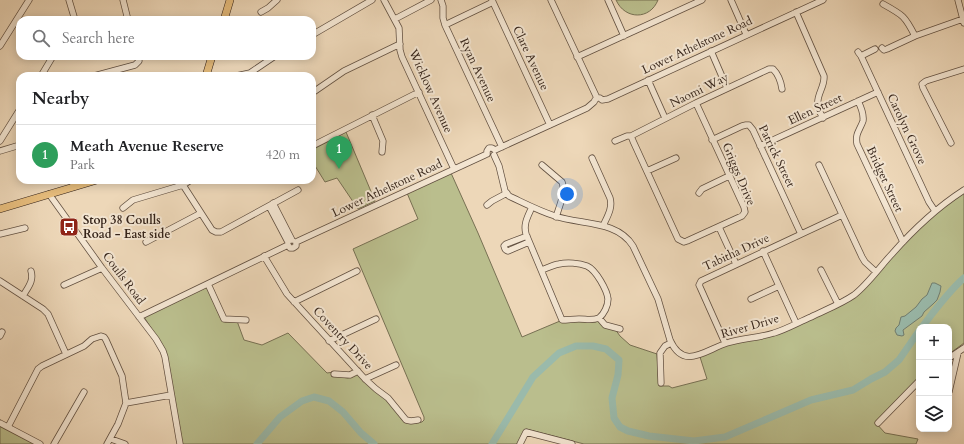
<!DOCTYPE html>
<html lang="en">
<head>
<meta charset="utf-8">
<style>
	body { margin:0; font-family:Cardo,serif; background:#f2f2f2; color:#202124 }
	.controls { position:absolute; right:12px; bottom:12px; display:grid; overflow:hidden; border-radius:8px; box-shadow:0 2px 10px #0003 }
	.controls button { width:36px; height:36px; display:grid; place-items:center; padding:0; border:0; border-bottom:1px solid #e0e0e0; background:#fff; color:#202124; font:20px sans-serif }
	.you { position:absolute; left:567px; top:194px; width:14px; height:14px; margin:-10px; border:3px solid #fff; border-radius:50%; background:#1a73e8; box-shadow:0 0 0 6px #1a73e833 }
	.badge { display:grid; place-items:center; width:26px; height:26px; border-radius:50%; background:#1a73e8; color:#fff; font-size:13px; font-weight:700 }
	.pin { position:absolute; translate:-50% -33px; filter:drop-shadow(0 1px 2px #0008) }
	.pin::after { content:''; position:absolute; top:21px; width:14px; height:12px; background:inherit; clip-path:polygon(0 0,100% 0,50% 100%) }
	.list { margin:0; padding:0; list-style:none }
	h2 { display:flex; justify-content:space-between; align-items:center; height:52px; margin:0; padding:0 16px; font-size:17px }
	h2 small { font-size:13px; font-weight:400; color:#757577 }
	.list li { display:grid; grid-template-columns:26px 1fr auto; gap:12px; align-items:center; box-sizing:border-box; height:60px; padding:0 16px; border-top:1px solid #e0e0e0 }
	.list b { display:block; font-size:15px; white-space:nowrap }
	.list p { margin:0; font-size:13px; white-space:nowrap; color:#757577 }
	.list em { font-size:13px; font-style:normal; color:#757577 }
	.icon { flex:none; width:22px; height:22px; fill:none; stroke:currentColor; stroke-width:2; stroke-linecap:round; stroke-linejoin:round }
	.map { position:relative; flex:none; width:964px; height:444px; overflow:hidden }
	.search { position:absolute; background:#fff; box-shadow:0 2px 10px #0003; left:16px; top:16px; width:300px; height:44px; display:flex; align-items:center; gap:10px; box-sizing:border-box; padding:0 14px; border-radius:12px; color:#757577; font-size:15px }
	.panel { position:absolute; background:#fff; box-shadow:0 2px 10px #0003; left:16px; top:72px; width:300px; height:112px; border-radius:12px }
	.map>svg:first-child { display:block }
	.green { fill:#babe8d; stroke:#777053 }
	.water { fill:#9abaab; stroke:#717e71 }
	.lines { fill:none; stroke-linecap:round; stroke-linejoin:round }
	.river { stroke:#9abaab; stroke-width:7 }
	.minor-casing { stroke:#625041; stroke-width:7 }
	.major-casing { stroke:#342319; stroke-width:8 }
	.minor { stroke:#f3e5d1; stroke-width:5.5 }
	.major { stroke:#e6bc7c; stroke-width:7 }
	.labels { text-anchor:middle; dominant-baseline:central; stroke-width:4; stroke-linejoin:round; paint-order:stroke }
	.street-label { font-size:12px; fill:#342319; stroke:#f3e5d1 }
	.poi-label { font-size:12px; font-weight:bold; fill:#342319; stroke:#f3e5d1; text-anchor:start }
</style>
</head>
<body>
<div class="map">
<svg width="964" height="444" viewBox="0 0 964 444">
	<rect width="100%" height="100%" fill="#edd7b8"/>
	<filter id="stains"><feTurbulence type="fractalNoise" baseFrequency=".005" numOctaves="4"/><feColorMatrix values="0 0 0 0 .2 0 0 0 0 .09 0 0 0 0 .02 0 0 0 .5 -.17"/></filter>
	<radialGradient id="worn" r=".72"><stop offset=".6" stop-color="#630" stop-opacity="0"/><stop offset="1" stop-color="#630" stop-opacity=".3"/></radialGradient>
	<path class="green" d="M616,0H658C650,20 625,20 616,0Z
		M346,132L375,201L358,209L337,178L325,182L312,161V150Z
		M451,173L478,233L522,337L560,321L595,322L598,321L615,329L620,336L630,345L657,354L659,386H669L672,388L707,379L700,357L726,345L773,335L848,301L904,244L937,212L964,193V343L949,354V327H919V378L875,422L885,433L918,439L916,444H584L526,429L518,444H182L164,348L144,317L207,287L221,319L225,322L237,321L244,340L262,345L288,333L327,373L334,372V376L348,378L357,374L388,400L403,421L413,423L422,422L424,420V417L353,249L418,219L407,193Z
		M0,424L38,444H0Z"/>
	<path class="water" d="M932,283H935L941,286L940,292L937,300L933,304L924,312L922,316L903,330L904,335L902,336L897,335L895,331L896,328L899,325L901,317L905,316L916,307L922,299L927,295Z"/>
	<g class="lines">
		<path class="river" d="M922,327C935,310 948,292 964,278
			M257,444L280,417L302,401L314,397L329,401L343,412L361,433L374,444
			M492,444L533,377L559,353L576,346H593L606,349L619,360L618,375L612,398L614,418L620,427L628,431L649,436L694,441L725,437L811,400L853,390L871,379L885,372L899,360L919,331"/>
		<defs>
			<path id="minor" d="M69,0L75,20
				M123,0L128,20
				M384,0L399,28L400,50L402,57L454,169
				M441,0L443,6V18L445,25L502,147
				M492,0L550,125
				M551,0L597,98
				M608,0L624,36
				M731,0L746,34
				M958,0L964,23
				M883,4C903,15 905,16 915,36
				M261,12L268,8L277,0
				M796,12L824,76C825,87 816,95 818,105C818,110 821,114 823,118
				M395,19L431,0
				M445,25L493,2
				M312,35L372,0
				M0,46L29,0
				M882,48L884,50L887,49L915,36L963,19
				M711,51L727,88
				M858,52L861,56L929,202L935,211
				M861,56L875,49
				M577,57L702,0
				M41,76L53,56
				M94,76L135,65L139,61L138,56
				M236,76L250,73L275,56
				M648,80L665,118
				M312,93L344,71L400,44
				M858,101C861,107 864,114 863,121C860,130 855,133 857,144L903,242
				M372,115L383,141L382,152
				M631,136L633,141L678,239L684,242L687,241L742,216L745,212L744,207L696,103
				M712,140L742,126L746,125H749L753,130L801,234
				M0,141L20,109
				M615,141L627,136H631L696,103L769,69H773C778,74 781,82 782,89
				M951,143L923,88L922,84L926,81L964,69
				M312,146L419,92
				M760,146L878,92
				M495,150L587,108L594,102L595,100L597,98H600L602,100L608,99L823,0
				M0,151L20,145
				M487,154V151L489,148H492L495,150
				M494,155L499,166L505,191L509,196C524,203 539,211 555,216C581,225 617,220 633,246L658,299L670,340C684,371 705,350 727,343C742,338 759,338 774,333C787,329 799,322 811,317C825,310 841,304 854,295C867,285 880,267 891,255C913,230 936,208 964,190
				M592,158L610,198C613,208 607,217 603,226
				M542,165L562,182C566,192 559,207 556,217
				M819,165L862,257L865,262L876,272
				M647,171L676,158
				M72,180L74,187
				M183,185L212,230L216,232H221L298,190
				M699,193L702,189L729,176
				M49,194L102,268L156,339L163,351L165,357L180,444
				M273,203L292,240
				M487,205L492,201L507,193
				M269,206L288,242
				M532,207C528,216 523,224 526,234L562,320C568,320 573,319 579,319C586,319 592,321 599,318L605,325L620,329
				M123,208L133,200L183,185L191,180
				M719,227L736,264
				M0,234L25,228
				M527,236L506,244L504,246L505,249L506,250L508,251L529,242
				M146,242L201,213
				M296,242L487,154
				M288,245L290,248H293L296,246V242
				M763,251L796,323
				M264,256L287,294L365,379L376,389L388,398L406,420L411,421L418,420
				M542,270C547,268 553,265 559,264C567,262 579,263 587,266C596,270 607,290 608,299C608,306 604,314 599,318
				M821,270L838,304
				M0,281L43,309L48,314L66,354
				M208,284L224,319L246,320
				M64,285L102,268
				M23,296C28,287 34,281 31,271
				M751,299L779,286
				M294,302L357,271
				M139,317L288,245
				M0,336L2,332
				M329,341L376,319
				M725,343L700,287L699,285L701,281L842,215
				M949,358L964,348
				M334,374L350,375L358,371
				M365,379L396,365
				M661,383L660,353L665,346L671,343
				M949,392L958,353
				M126,403L171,395
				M0,423L40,444
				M878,423L919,381
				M8,427L38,369L42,366L84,346L92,339L101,336L104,337L106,340L122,376L126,403L118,424L107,444
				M111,439L125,444
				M54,444L84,392
				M520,444L526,432L572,444"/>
			<path id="major" d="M224,20L230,0
				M206,76L212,56
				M0,209L97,180"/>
		</defs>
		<use href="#minor" class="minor-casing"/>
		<use href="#major" class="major-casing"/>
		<use href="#minor" class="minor"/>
		<use href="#major" class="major"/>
	</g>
	<defs>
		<symbol id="bus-square" viewBox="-11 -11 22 22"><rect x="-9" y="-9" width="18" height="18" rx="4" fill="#8f2418" stroke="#f3e5d1"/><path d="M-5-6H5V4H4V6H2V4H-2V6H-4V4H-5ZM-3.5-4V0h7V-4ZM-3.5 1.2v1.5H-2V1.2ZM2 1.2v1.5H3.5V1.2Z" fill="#fff"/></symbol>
	</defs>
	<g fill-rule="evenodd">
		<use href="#bus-square" x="58" y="216" width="22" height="22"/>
	</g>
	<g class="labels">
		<g class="street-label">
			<text transform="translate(697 45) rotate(-25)">Lower Athelstone Road</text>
			<text transform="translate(531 58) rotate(65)">Clare Avenue</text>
			<text transform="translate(478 70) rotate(65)">Ryan Avenue</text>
			<text transform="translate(699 90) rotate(-26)">Naomi Way</text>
			<text transform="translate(431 91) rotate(66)">Wicklow Avenue</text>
			<text transform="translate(815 109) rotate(-25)">Ellen Street</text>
			<text transform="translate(907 129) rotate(65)">Carolyn Grove</text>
			<text transform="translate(777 156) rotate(64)">Patrick Street</text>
			<text transform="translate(739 174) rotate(67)">Griggs Drive</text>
			<text transform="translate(885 179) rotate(65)">Bridget Street</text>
			<text transform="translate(387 188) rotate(-25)">Lower Athelstone Road</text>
			<text transform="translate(736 252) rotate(-25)">Tabitha Drive</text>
			<text transform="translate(124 278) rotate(53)">Coulls Road</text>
			<text transform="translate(750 326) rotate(-16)">River Drive</text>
			<text transform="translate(343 338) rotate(47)">Coventry Drive</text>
		</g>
		<g class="poi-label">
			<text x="83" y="220">Stop 38 Coulls<tspan x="83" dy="14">Road - East side</tspan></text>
		</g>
	</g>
	<rect width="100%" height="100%" filter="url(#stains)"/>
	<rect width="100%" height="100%" fill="url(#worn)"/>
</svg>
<div class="controls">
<button>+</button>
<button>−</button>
<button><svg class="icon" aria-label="layers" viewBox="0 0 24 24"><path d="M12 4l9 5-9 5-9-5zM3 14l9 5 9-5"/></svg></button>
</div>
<div class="you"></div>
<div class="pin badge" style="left:339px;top:169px;background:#2e9e5b">1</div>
<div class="search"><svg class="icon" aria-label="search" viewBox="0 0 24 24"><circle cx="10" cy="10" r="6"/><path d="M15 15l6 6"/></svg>Search here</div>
<section class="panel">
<h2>Nearby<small></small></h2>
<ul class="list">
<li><span class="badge" style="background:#2e9e5b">1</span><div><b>Meath Avenue Reserve</b><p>Park</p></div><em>420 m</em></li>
</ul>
</section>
</div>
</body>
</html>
